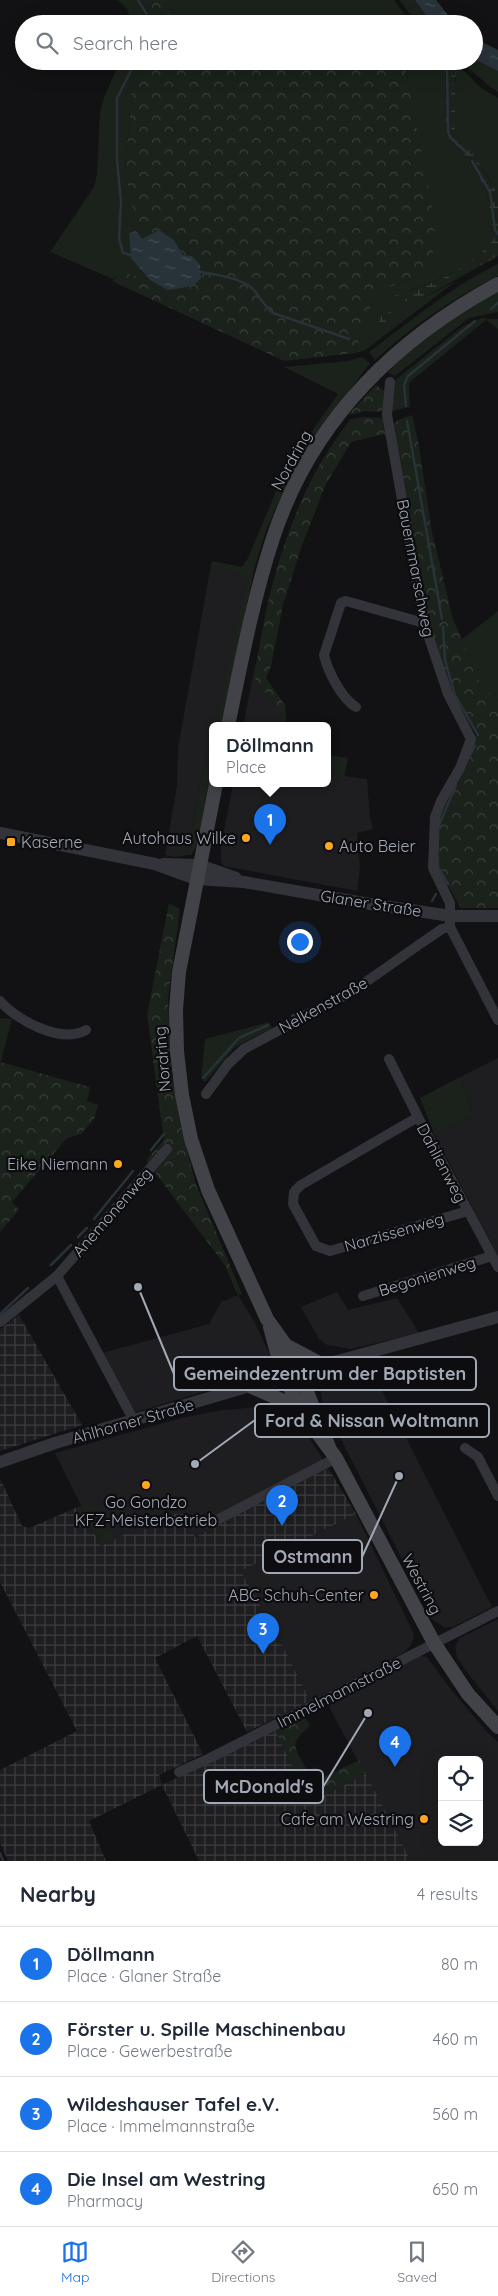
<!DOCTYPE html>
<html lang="en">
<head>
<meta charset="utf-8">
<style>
	body { margin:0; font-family:Quicksand,sans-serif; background:#f6f6f7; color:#1f2937 }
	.controls { position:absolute; right:15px; bottom:15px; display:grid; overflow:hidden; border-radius:8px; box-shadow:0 5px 20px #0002 }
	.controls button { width:45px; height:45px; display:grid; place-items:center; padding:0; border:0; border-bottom:1px solid #e0e1e3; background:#fff; color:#1f2937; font:25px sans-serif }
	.you { position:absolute; left:299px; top:941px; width:18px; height:18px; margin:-12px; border:4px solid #fff; border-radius:50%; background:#1a73e8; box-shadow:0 0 0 8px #1a73e833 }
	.badge { display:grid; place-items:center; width:32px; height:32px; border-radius:50%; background:#1a73e8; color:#fff; font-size:16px; font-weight:700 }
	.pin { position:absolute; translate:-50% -41px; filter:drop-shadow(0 1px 2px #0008) }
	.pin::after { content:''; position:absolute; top:26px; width:18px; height:15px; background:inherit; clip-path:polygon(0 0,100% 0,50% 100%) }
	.popup { position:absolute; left:209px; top:722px; width:122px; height:65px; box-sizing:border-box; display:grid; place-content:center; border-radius:8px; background:#fff; filter:drop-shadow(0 1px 4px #0005); font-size:16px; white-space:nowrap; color:#747a83 }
	.popup b { font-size:19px; color:#1f2937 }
	.popup::after { content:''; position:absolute; left:50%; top:100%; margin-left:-10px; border:10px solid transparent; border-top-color:#fff }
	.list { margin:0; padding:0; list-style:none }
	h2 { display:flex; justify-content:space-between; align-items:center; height:65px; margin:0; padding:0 20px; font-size:21px }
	h2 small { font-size:16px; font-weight:400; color:#747a83 }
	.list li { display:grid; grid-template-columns:32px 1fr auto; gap:15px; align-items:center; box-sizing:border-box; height:75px; padding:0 20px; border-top:1px solid #e0e1e3 }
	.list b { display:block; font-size:19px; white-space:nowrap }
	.list p { margin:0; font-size:16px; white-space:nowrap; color:#747a83 }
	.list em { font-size:16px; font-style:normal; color:#747a83 }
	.icon { flex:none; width:28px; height:28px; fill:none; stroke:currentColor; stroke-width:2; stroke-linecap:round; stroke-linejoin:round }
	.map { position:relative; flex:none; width:498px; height:1861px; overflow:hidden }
	.search { position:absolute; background:#fff; box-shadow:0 5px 20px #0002; left:15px; right:15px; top:15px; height:55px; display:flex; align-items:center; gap:12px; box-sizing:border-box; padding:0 18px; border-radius:28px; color:#747a83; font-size:19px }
	.sheet { height:365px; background:#fff }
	nav { display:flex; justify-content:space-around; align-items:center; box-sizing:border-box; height:70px; border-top:1px solid #e0e1e3; background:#fff; font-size:14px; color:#747a83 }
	nav a { display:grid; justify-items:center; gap:2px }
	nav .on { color:#1a73e8 }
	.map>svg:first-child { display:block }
	.built { fill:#1e1e21; fill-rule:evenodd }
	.industrial { fill:url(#industrial-grid) }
	.green { fill:#1a221b }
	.forest { fill:url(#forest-crowns) }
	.wetland { fill:url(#wetland-marsh) }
	.water { fill:url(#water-ripples) }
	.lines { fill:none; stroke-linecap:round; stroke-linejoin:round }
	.stream { stroke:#283239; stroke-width:2.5 }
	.minor { stroke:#333439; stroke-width:10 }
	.tertiary { stroke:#333439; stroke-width:12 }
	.secondary { stroke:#414349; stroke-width:14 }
	.poi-dot { fill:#ffa71f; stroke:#0d0d0f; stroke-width:2 }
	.labels { text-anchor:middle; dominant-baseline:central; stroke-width:4.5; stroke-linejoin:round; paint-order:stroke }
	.street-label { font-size:16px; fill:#a2a9b6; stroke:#0d0d0f }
	.poi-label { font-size:16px; fill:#a2a9b6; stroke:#0d0d0f; text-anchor:end }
	.leader { fill:none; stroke:#a2a9b6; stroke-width:2 }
	.callout-dot { fill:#a2a9b6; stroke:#0d0d0f; stroke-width:2 }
	.callout { fill:#0d0d0f; stroke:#a2a9b6; stroke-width:2 }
	.callout-label { font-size:18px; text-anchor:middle; font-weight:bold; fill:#a2a9b6 }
</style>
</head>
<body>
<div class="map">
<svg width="498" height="1861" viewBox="0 0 498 1861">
	<defs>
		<pattern id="industrial-grid" width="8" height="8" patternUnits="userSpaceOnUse" patternTransform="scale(1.25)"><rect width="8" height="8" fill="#1e1e21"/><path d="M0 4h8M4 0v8" fill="none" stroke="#3c3c3f"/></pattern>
		<pattern id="forest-crowns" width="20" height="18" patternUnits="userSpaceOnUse" patternTransform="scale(1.25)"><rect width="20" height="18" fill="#1a221b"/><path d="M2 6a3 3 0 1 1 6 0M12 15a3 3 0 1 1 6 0" fill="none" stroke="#383f3a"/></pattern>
		<pattern id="wetland-marsh" width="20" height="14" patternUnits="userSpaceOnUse" patternTransform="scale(1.25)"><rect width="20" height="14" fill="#1a221b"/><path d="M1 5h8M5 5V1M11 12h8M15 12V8" fill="none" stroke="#383f3a"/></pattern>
		<pattern id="water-ripples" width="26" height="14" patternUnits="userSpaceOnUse" patternTransform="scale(1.25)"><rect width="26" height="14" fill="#283239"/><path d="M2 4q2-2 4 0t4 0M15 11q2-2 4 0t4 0" fill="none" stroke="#444d53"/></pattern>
	</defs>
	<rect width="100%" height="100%" fill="#121214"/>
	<path class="built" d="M211,565L247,577L226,679L215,726H212V735L200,784L188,855L175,857L165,855L177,785L178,748Z
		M253,676L281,713L279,726H243Z
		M328,774L367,779L370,817L373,829L357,833L360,866L357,891L224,866L221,862V847L233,784H328Z
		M498,1058V1256L434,1134L473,1114L460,1077Z
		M337,1292L348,1310L397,1298L419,1333L351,1349L327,1345L319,1339L301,1307Z
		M238,1295L254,1321L270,1355L269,1367L266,1372L256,1376L133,1413L102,1353L209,1324L221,1302Z
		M367,1369L372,1371L492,1607L453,1627H444L433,1620L322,1402L321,1391L325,1385Z
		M272,1406L286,1411L298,1420L330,1471H324L195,1537L181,1511L134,1536L131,1531L101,1546L55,1453L186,1417L223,1410Z
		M356,1514L413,1632L414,1638L410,1646L403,1653L310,1701L288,1656L241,1571Z
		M498,1619V1711L467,1672L457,1658L455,1646L460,1638Z
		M419,1656L427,1657L449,1687L487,1732L498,1742V1861H411L327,1703ZM442,1760H479V1842H442Z"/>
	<path class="industrial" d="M19,1315L82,1425L0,1451V1329Z
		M324,1470L330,1471L356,1514L241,1571L288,1656L310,1701L247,1732L197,1636L155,1658L203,1754L159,1775L162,1785L275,1730L310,1802L366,1774L411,1861H199L162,1785L89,1821L106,1861H8L0,1843V1770L77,1731L0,1582V1478L22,1526L29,1528L80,1506L101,1546L131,1531L134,1535L181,1511L195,1537Z"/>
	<path class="green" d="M118,0H142L153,24H131L128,10Z
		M170,0H394L412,24H173Z
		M399,0H415L432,24H418Z
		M474,59L498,71V92C483,83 471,67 454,61H474Z
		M120,61H146L132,87L125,171L135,221L159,230L168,290L150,280L121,273L113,279L50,252L94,187L97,174L100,112L105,95Z
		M350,61H421L407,67L446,68L445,132L470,161L487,192L494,238C491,242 488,248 485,252C465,271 416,290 389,297L385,326L395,303L419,300L456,281L364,351L355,353L372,302L385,289L432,270L406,67Z
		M457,68L465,72L481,88L498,98V197C489,172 468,153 456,130C452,122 455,78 457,68Z
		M498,264V276C453,298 412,326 375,360L369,352C411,321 451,287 498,264Z
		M498,291V312L469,318L395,376L388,373C417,336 459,315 498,291Z
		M484,317L486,319H498V329L486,320L409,383L410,407L391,411L394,381L463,326Z
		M362,357L370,363L313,439L283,493L267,528L255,566L221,726H215L247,577L211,565L212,561L242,567L248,558L280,482L314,428L338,394L284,367L348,361Z
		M498,611V701L479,681L461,640Z
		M212,735V768L196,847L191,855H188L200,784Z
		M328,755L348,758L344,777L328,774Z
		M0,1018L12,1019L0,1065Z
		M269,1022L272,1028L235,1047L205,1082L201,1078L205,1039Z
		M460,1077L473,1114L434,1134L420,1098Z
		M86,1500L93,1503L94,1516L102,1528L114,1532L117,1538L101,1546L80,1506Z"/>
	<path class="forest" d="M142,0H170L173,24H153Z
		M146,61H350L405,67L435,221L432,270L385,289L372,302L355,353L284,361L112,281L121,272L150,280L168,290L183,255L174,240L159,230L148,234L135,221L125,171L132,87Z
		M376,385L386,392L382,412L365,411L348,415Z
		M412,415L418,441L432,532L453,619L479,681L498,701V908H461L437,867L438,820L476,735L451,692L429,625L391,426L398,420Z
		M364,417L382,418L385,434L351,442L325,486L301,548L283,605L271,666L266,678L285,705L287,726H279L281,713L253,676C260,649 263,621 270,594C286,531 310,469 351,419Z
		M169,903L180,909L168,998L171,1073L180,1123L195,1182L242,1294L238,1295L224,1264L147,1162L148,1158L164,1140L147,1015Z
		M0,1062L90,1087L87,1101L98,1105L94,1119L81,1134L67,1138L12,1202L19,1210L0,1232Z
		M304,1715L310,1726C287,1745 295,1746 307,1771L316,1767L322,1778L359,1760L366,1774L310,1802L275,1730Z"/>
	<path class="wetland" d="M446,68H457L455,79V129L475,156L498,195V256L419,300L395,303L385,326L376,329L389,297C425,287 473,270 494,238L487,192L470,161L445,132Z"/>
	<path class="water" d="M415,0H436L455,24H432Z
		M474,38L498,50V71L474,59Z
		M159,230L174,240L183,255L192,256L200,265L201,278L193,286L168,290L150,280L131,258L129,233L136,231L142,239Z"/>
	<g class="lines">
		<path class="stream" d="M138,0L146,13L149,24
			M447,69L448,132L450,137L467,153
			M472,161L490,192L495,230L498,234
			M134,256L123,253L119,238L121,202L117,160V98L136,61
			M197,271C214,275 240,277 253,289C260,297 264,306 273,313L349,339
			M491,309L498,303
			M406,406L404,385L408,376L475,321
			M407,421L442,619
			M443,627L445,660L455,695L478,735
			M468,759L475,746
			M439,825L456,785
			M438,858V867L448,884
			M432,901L436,894
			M292,1016L312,1008
			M203,1078L239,1038L268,1025
			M151,1150L164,1134
			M94,1219L133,1171
			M78,1237L87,1228
			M51,1265L71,1245
			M0,1314L28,1288
			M0,1853L3,1861"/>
		<path class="minor" d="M390,382L387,415L424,623L448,694L471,739L460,768L441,801L435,817L433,868L450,903V927L498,1020
			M356,707C342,699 328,672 324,655L341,603L346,601L424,623
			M0,1001C17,1021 62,1044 86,1030
			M389,1059L418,1117L498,1267
			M206,1094L228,1064L244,1049L353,991L420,944L442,929L450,927
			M418,1117L301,1185L294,1192L293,1204L316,1246L330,1251L468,1211
			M57,1276L134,1421
			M363,1296L492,1256
			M0,1322L57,1276L167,1149
			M465,1448L478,1457L498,1496
			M205,1523L215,1521L336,1458
			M179,1772L210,1758L498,1611"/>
		<path class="tertiary" d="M0,833L155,864L196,879L244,882L370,904L451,916H498
			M163,864L199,865L236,878
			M0,1462L55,1443L312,1368L498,1317"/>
		<path class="secondary" d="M228,726C241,663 253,599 273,538C311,422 393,341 498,284
			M216,784L179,972L176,1010L177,1051L182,1095L191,1139L208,1190L267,1319L292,1354L329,1447
			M270,1327L281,1368L299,1408L336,1458L434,1643L468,1694L498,1727
			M287,1346L323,1365
			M252,1387L299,1408"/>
	</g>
	<g class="poi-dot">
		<circle cx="246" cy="838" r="5"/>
		<rect x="6" y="837" width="10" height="10" rx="2.5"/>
		<circle cx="329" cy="846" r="5"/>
		<circle cx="118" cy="1164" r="5"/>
		<circle cx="146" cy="1485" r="5"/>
		<circle cx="374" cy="1595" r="5"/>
		<circle cx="424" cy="1819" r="5"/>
	</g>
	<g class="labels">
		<g class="street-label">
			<text transform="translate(291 460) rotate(-61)">Nordring</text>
			<text transform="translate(416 568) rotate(79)">Bauernmarschweg</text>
			<text transform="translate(371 903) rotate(9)">Glaner Straße</text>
			<text transform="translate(323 1005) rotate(-29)">Nelkenstraße</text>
			<text transform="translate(162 1059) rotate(-95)">Nordring</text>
			<text transform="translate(442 1163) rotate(62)">Dahlienweg</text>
			<text transform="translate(112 1212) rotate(-49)">Anemonenweg</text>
			<text transform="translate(394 1232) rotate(-16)">Narzissenweg</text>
			<text transform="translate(427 1276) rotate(-17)">Begonienweg</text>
			<text transform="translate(133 1421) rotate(-16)">Ahlhorner Straße</text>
			<text transform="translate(422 1584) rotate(62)">Westring</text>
			<text transform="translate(339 1692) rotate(-27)">Immelmannstraße</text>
		</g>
		<g class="poi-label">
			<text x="236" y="838">Autohaus Wilke</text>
			<text x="21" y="842" text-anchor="start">Kaserne</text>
			<text x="339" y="846" text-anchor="start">Auto Beier</text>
			<text x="108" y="1164">Eike Niemann</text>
			<text x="146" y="1502" text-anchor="middle">Go Gondzo<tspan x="146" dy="18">KFZ-Meisterbetrieb</tspan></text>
			<text x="364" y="1595">ABC Schuh-Center</text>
			<text x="414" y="1819">Cafe am Westring</text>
		</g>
	</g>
	<path class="leader" d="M138 1287L174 1374M195 1464L255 1420M399 1476L362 1557M368 1713L323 1787"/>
	<g class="callout-dot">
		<circle cx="138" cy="1287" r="5"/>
		<circle cx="195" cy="1464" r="5"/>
		<circle cx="399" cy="1476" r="5"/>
		<circle cx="368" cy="1713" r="5"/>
	</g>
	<g class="callout">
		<rect x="174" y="1357" width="302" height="33" rx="5"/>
		<rect x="255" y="1404" width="234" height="33" rx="5"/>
		<rect x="263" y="1540" width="99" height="33" rx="5"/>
		<rect x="204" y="1770" width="119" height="33" rx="5"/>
	</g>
	<g class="callout-label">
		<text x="325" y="1380">Gemeindezentrum der Baptisten</text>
		<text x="372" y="1427">Ford &amp; Nissan Woltmann</text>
		<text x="313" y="1563">Ostmann</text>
		<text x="264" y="1793">McDonald's</text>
	</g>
</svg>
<div class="controls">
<button><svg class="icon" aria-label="locate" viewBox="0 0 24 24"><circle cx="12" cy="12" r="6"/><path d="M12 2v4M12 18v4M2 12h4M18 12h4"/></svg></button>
<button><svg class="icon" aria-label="layers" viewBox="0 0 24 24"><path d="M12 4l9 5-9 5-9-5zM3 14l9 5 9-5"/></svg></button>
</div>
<div class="you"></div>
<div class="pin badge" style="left:270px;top:845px">1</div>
<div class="popup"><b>Döllmann</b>Place</div>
<div class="pin badge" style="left:282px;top:1526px">2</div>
<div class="pin badge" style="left:263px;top:1654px">3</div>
<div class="pin badge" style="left:395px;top:1767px">4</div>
<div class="search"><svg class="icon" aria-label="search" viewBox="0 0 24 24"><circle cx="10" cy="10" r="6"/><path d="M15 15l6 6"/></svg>Search here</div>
</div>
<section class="sheet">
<h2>Nearby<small>4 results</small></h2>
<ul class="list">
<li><span class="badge">1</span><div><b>Döllmann</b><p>Place · Glaner Straße</p></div><em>80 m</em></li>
<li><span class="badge">2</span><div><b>Förster u. Spille Maschinenbau</b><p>Place · Gewerbestraße</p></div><em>460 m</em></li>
<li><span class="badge">3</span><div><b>Wildeshauser Tafel e.V.</b><p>Place · Immelmannstraße</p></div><em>560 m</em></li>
<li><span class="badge">4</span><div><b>Die Insel am Westring</b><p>Pharmacy</p></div><em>650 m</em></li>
</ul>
</section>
<nav>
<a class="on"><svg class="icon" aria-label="map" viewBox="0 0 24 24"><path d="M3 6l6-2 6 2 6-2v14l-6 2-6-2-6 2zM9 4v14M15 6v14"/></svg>Map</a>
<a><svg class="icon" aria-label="directions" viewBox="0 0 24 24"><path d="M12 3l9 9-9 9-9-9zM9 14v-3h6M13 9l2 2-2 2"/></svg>Directions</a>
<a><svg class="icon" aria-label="saved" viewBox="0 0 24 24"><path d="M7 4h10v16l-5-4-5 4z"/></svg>Saved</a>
</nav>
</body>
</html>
